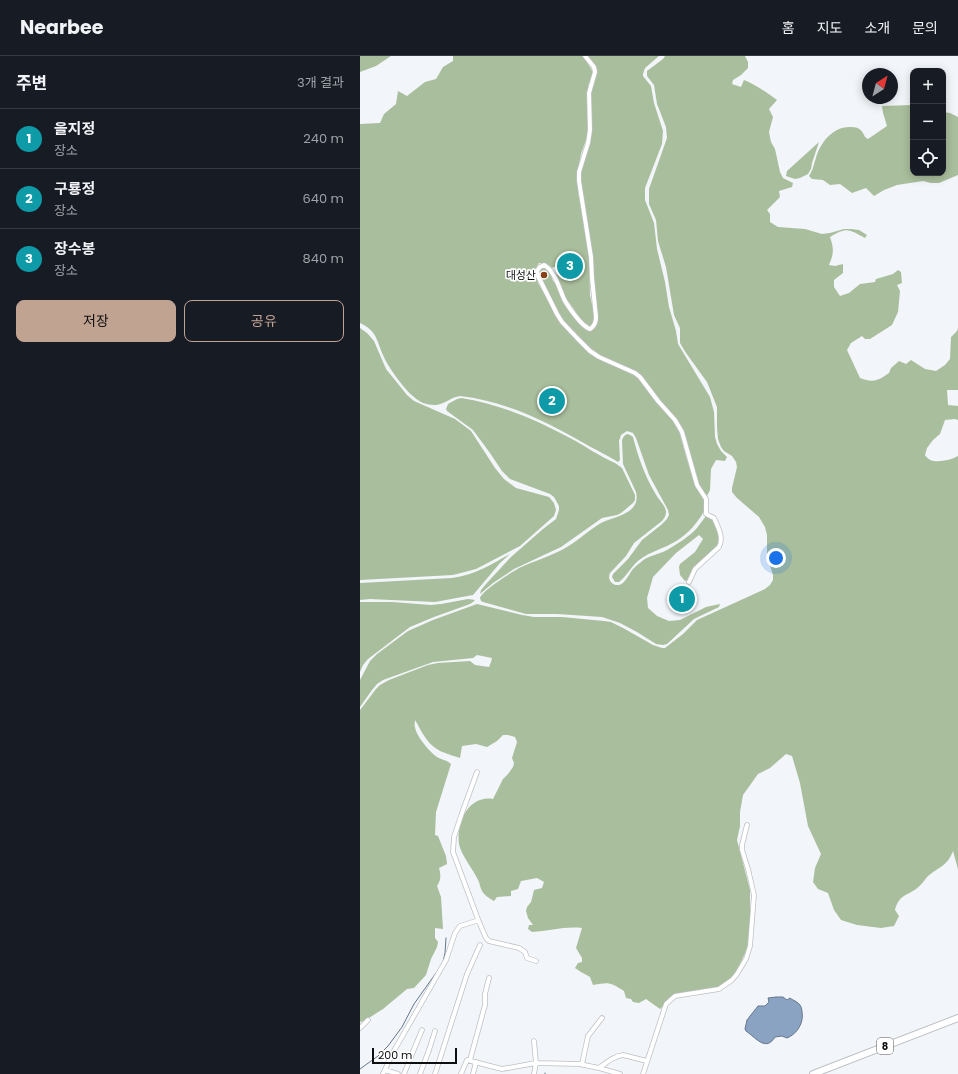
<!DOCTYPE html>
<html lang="ko">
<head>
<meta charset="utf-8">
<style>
	body { margin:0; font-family:Poppins,"Noto Sans KR",sans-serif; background:#20242c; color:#f1f3f6 }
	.controls { position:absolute; right:12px; top:12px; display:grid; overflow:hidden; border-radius:8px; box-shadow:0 2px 10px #0003 }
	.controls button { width:36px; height:36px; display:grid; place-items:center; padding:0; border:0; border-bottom:1px solid #363941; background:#171b24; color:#f1f3f6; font:20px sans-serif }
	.compass { position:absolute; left:502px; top:12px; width:36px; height:36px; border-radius:50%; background:#171b24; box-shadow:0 2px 10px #0003; rotate:36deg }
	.scale { position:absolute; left:12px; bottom:10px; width:85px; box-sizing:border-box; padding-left:4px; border:2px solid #0d0e0f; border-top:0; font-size:11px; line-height:14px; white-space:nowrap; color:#0d0e0f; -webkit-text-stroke:3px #fff; paint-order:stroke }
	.you { position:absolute; left:416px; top:502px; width:14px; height:14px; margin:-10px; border:3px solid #fff; border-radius:50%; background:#1a73e8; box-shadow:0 0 0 6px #1a73e833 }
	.badge { display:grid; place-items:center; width:26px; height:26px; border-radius:50%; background:#c1a392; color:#fff; font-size:13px; font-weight:700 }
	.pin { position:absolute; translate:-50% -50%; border:2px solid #fff; box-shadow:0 1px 4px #0006 }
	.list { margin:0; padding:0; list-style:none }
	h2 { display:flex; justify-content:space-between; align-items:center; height:52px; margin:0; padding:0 16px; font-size:17px }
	h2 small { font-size:13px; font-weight:400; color:#9ea1a6 }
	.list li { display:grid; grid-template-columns:26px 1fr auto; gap:12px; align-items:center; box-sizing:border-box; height:60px; padding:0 16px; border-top:1px solid #363941 }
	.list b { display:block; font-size:15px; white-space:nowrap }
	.list p { margin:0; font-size:13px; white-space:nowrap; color:#9ea1a6 }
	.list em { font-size:13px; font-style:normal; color:#9ea1a6 }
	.actions { display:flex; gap:8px; padding:12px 16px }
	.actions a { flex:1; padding:9px 0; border:1px solid #c1a392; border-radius:8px; text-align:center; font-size:14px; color:#c1a392 }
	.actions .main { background:#c1a392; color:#111 }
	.icon { flex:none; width:22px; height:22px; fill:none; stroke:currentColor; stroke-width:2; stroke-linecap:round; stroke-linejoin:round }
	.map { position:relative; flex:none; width:598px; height:1018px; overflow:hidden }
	header { display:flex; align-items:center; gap:24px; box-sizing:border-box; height:56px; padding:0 20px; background:#171b24; border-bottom:1px solid #363941 }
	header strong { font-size:19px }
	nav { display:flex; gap:22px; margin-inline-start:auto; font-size:14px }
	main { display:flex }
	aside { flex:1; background:#171b24 }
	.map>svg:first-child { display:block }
	.forest { fill:#a9be9c }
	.water { fill:#8ba3c2; stroke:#65768c }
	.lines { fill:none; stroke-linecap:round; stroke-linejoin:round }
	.stream { stroke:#65768c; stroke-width:1 }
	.minor-casing { stroke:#bdc0c4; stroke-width:5.5 }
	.highway-casing { stroke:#bdc0c4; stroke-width:8 }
	.minor { stroke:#fff; stroke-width:4 }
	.highway { stroke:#fff; stroke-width:6 }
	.poi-dot { fill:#864118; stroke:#fff; stroke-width:1.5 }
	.labels { text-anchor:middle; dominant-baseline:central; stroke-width:3.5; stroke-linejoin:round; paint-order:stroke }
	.shield { fill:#fff; stroke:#565657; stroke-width:1 }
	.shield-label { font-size:10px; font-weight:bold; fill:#0d0e0f }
	.poi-label { font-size:11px; fill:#0d0e0f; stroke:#fff; text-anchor:end }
</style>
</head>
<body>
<header>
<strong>Nearbee</strong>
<nav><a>홈</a><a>지도</a><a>소개</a><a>문의</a></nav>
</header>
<main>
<aside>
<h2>주변<small>3개 결과</small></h2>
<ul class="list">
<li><span class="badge" style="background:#0f9aa8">1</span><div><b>을지정</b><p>장소</p></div><em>240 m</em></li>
<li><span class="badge" style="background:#0f9aa8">2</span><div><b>구룡정</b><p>장소</p></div><em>640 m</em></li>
<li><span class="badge" style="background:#0f9aa8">3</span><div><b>장수봉</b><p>장소</p></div><em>840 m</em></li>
</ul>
<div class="actions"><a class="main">저장</a><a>공유</a></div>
</aside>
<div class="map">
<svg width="598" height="1018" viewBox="0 0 598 1018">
	<rect width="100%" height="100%" fill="#f2f5f9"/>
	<path class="forest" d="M0,0H31L16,10L0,16Z
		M93,0H223L233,16L231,22L228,30V68L227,81L221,98L217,119L218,136L229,197L230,239L235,262L234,266L232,270H229L222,265L206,242L197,220L196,215L199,214L207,217L215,215L212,205L207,203L197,206V210L192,212L186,208L179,207L177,210L175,214L178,227L200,266L238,302L275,319L280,324L316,367L319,375C324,392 328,409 334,425C336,432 343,437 345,443C347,450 343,458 339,463C331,475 320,484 307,490C298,494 289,497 282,502C272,508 268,519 259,526H255L252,521L253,518L268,503L282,484L301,469L307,463L309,459L308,454L289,419L276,382L273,377L267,375L261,379L259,385L260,404L258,406C249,400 238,395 229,390C189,367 146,345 100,340C91,341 84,349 74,349C67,349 59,346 54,341C44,333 28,311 23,299C16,283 17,275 0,267V68L20,67L24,58L36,48L38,35L47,40L65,26L76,23L83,11L93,5Z
		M227,0H299L285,12L283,18V20L291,30L294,47L303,75L302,88L285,132V144L294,167L297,193L305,226L309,251L316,275L318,288L350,341L354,356L355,381L357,388L361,395L367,401L365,405L356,404L351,413L350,434L347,440L340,432L337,424L325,382L300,345L281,320L241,300L231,294L205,268L198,258L178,217L181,211H185L189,213L193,225L197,229L203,243L229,274L234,273L237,265L220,122L223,108L228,89L231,37L237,16Z
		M305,0H385L388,6V12L381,19L373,24L372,28L381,31L384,24C396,29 406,36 417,44L409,53L413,61L409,76L411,86L415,93L420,116L423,122L433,127L432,131L419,135L420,141L407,154L410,158V166L418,171L445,173L462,178L470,177L484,173H491L499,174L507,179L505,182C488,173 487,171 470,181C474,193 474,197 469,209L475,210L483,208V217L474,224V231L480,240L489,237L500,228L515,226L516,223L533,218L538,214L541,216L542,227L537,229L540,235L538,256L532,269L510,283H505L502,280L491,287L487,294L500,322C513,327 518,325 529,317L531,312L539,305L546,308L551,304L565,313L576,315L585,309L590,303L591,281L597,275L598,272V334H587L588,349L598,350V364L595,363L585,364L580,378L573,384L567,392L565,399C565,400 570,404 570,404C578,407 591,404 598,400V813L593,795C587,811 578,811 567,821C564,825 560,830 556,833C546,840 539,839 535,854L539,860L534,870L521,872L497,869L481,864L474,854L468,837L458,833L453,826L455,812L461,798L448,770L440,727L432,700L426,698L410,712L398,718L383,739L380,756V770L377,784L390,834V879L388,891L377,914L372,922L363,929L358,931L315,938L300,953L286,943L279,947L273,946L271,943L266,942L264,935C250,926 249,926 233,929L230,921L221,916L215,912L218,907L222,906V902L216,892L222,872C205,870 189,875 172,876L168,873L169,869H173L168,862L166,855L167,851L171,846L174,834L182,832L184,826L177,822L161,825L158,833L151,835V840L137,841L134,845C129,842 125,840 122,835C120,832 120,827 118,824C113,813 101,799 99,788C96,766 109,739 133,743L143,723L148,718L153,711L154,707L152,702L157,686L155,681L148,679H143L137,685L127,691L116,688L102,690L100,702C85,697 74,695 65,681C61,676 59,670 55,664C55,667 54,669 55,671C56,680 70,696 77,701C82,704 87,704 91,708L76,756L75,779L78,780L86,800L87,808L79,812C81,819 81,824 77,830L81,841L83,873L75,872V882L78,886L77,891L71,903L66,919L54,932L47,933L23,953L4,965L0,966V654L16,633L20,629L29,624L68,609L78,607L110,605L115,609L129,611L131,606L132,602L117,599L113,602L73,606L23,624L17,628L12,634L0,651V624L10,605L17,598L48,575L73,564L117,548L162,559L174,561H202L244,565L251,566L263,572L293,589L302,592H305L323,578L337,564L405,533L410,529L413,524V519L407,500V479L405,471L399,461L377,442L372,436V432L377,411L376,406L372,400L364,395L361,391L358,383L357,371V351L347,326L326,297L320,287V272L314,259L306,211L298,185L296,164L289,148V133L307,82L306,71L297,48L294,29L287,20V15L303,3Z
		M552,49H553V117H583V56L590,57L598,61V119L579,127H571L563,125L537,129L524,134L514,140L506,132L492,137L480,128L470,129L463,124L452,123L449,120C454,112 453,110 456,102C460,87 473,70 491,71C499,71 502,74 505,81L508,83L527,70L523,57L522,50Z
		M459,86L452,107L451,113L448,118L440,122L435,123L426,120L427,115Z
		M0,272L7,277L14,285L26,313L47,339L54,345L95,363L111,375L135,412L144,423L156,432L189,441L194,447L196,454L194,460L160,490L116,513L93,519L0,524Z
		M101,342C140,348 176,364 210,382C225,390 239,400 255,407L262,412L275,439V444L273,447L261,457L257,459L242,462L201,491L154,513L133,527L120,538L121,534L126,528L151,501L183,473L196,463L199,454V450L194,441L190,438L150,423L142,415L130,397L113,374L87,355L86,353L88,348L97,343Z
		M267,378L270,379L273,381C278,401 285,420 295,437C298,443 306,450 306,456C306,460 304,462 302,465L274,487L266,500L250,517C247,523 252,530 259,529C265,528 269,518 273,513C275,511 277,509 280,507C288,499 298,499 307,494C317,488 329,481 337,472C340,468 343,464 346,460C348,461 350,462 352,463C358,468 359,482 358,489L334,511L328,524L325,525L320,519L319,511L320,508L335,496L343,483L339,479L316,497L293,521L287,542L288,552L297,560L309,565L320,564L346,551L360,548L359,551L334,563L307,588L303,589L296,588L277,576L260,567L242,561L197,558H166L123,546L121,545C121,544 120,543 120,542C122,535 152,516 159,512C174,505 192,500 207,491C219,484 229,474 241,467C255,460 281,458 276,436L263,408L262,384L264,380Z
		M150,498L140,507L113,539L91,543L75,546L10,543L0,544V527L92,522C115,519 130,509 150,498Z
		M108,543L115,544L113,546L110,548L74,561L50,571L8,603L3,609L0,616V546H32L71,549L81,548Z"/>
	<path class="water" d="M416,941H423L427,944L430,942C432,944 436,945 438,947C441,949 442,953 442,956C444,967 437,978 427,982L422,980L415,981C406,996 396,982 386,975L385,973L387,964L398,950H405L409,946L408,942Z"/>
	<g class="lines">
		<path class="stream" d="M83,906L85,897L86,882
			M0,1013L18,1000L28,990L42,971L54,948L76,917
			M185,1018V1017"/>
		<defs>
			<path id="minor" d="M225,0L234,11L235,16L229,37L230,74L228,87L219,116V125L231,201L232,222L236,261C236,266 235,270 230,273C228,272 227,272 225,270C219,266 207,249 204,243C199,232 195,215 184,209L180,211L177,215L178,220L197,258L202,266L218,283L230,295L239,301L275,317L280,321L298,345L315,364L322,376L337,429L346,443V458L354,462C358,471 364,482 359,491L335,513L329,526
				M117,716L102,757L94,781L93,796L119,866
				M0,972L8,964
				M110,1004L125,949V938L129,922
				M222,1008L228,980L242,962
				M239,1012C247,1006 254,1000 263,999L287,1005
				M25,1014L38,1018
				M23,1018L28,1007L35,993L86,904L95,877L100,870L116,865L119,866L126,882L129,885L159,892L165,896L167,902L176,905
				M44,1018L52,998L62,974
				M60,1018L69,994L75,975
				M75,1018L107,918L120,889
				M101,1018L107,1004L142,1013L176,1007L219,1008L239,1012L260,1018
				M113,1018L116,1006
				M174,1018L176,1007L174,985
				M283,1018L306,948L315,940L359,933L372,924L377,918L386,903L390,890L394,839L388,813L382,794V789L387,769"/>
			<path id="highway" d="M453,1018L598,962"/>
		</defs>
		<use href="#minor" class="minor-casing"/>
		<use href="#highway" class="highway-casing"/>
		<use href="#minor" class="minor"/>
		<use href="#highway" class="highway"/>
	</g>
	<circle class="poi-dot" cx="184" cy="219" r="4"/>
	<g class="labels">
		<rect class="shield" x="517" y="982" width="16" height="16" rx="3"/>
		<g class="shield-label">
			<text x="525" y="990">8</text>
		</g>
		<g class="poi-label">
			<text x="176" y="219">대성산</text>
		</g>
	</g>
</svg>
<div class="controls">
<button>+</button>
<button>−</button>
<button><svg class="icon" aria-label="locate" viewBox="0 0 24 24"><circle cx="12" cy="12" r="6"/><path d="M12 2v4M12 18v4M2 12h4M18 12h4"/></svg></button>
</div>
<svg class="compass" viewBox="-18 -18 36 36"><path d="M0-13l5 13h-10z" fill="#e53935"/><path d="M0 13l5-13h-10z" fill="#9ea1a6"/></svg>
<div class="scale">200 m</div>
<div class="you"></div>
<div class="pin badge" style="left:322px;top:543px;background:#0f9aa8">1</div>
<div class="pin badge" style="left:192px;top:345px;background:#0f9aa8">2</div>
<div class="pin badge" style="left:210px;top:210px;background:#0f9aa8">3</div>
</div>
</main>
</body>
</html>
